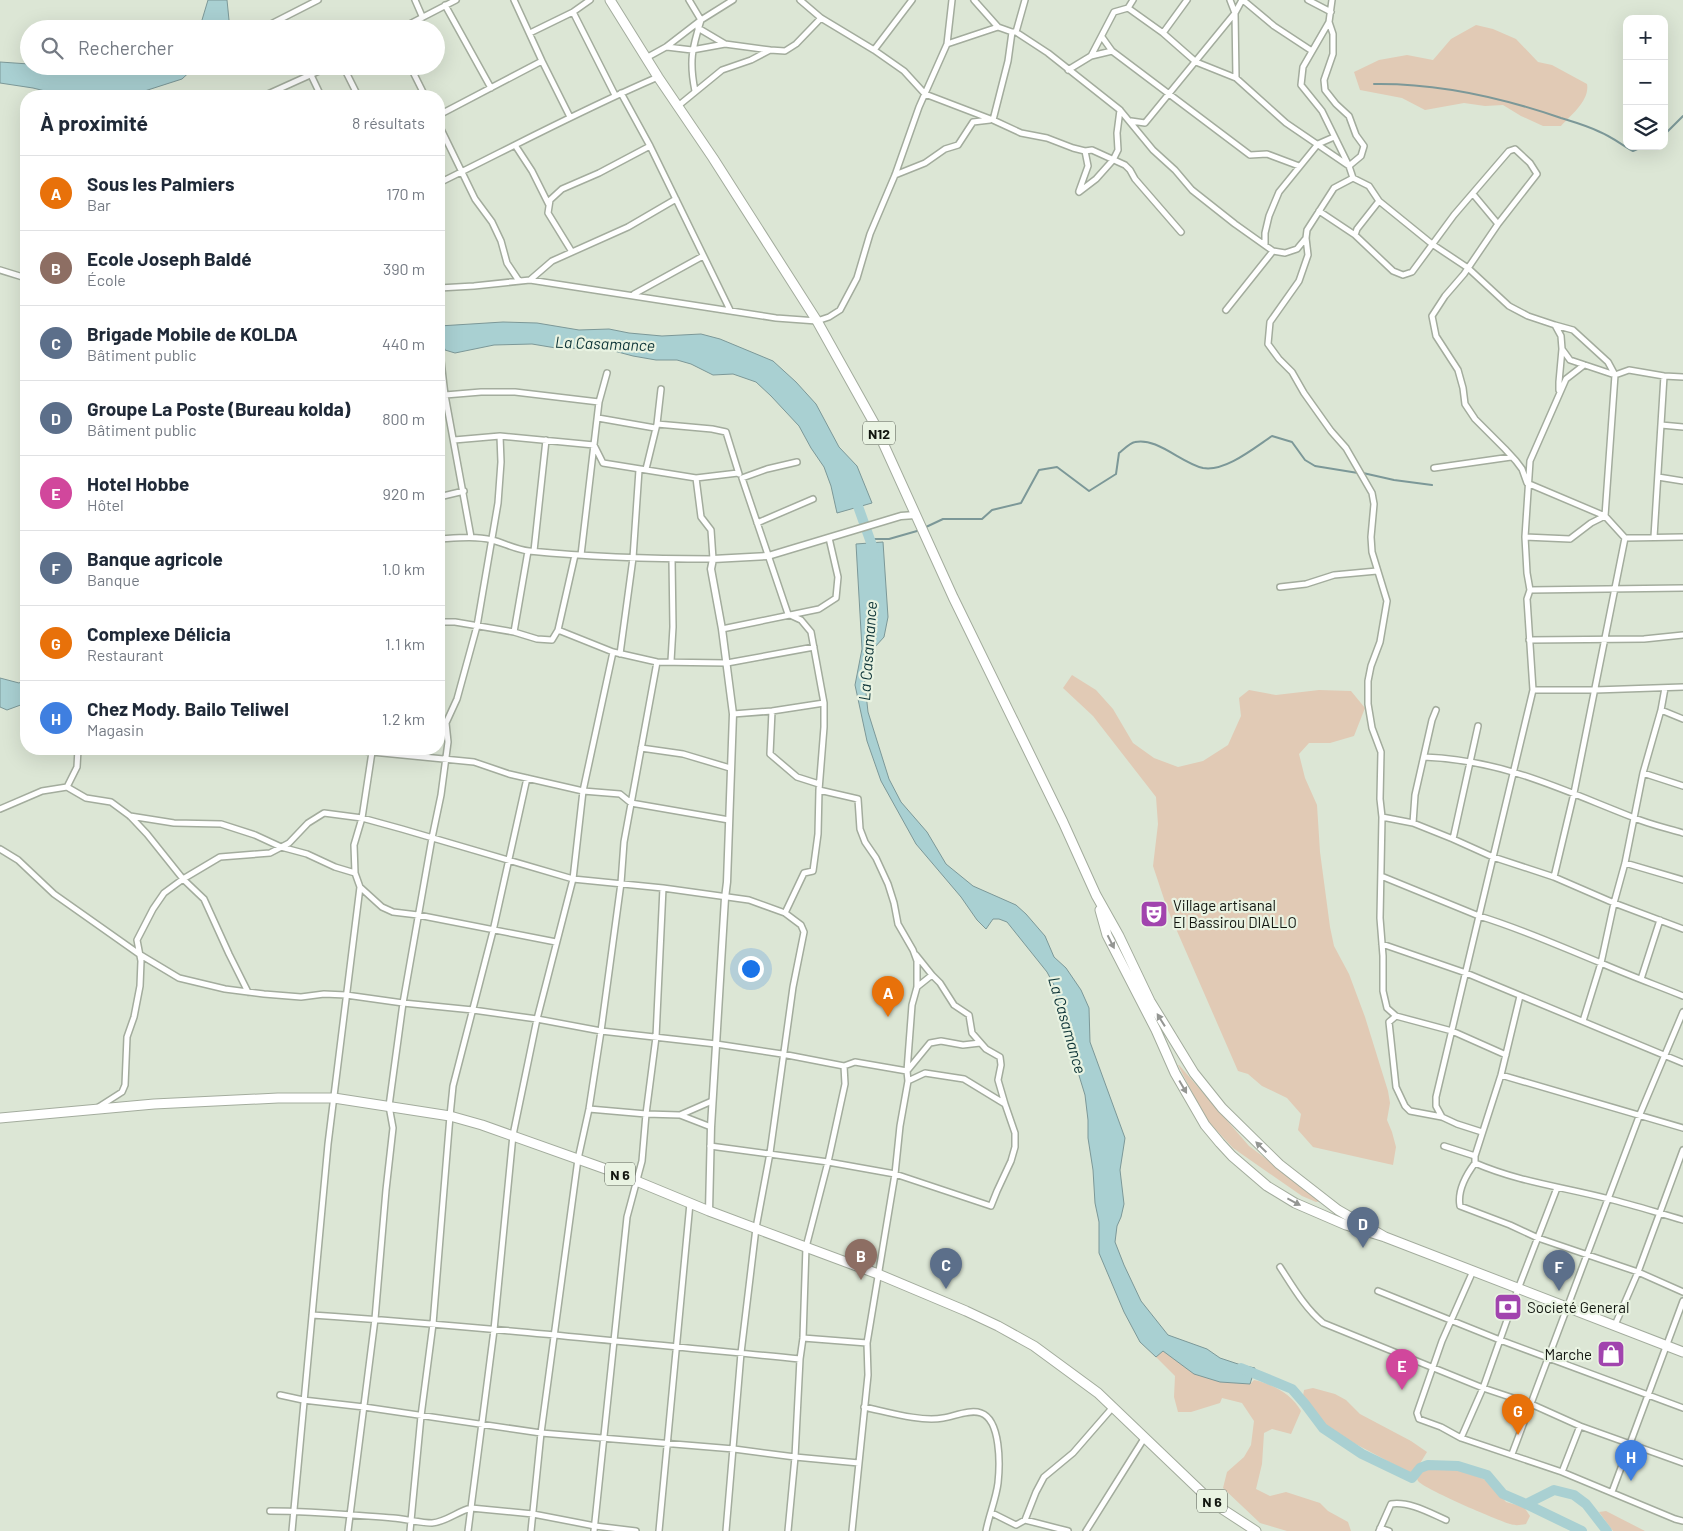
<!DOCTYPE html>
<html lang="fr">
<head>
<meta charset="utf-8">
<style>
	body { margin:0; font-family:Barlow,sans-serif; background:#f6f6f7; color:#1f2937 }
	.controls { position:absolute; right:15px; top:15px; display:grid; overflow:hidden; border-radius:10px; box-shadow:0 5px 20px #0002 }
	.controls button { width:45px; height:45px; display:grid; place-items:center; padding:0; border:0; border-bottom:1px solid #e0e1e3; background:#fff; color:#1f2937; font:25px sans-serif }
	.you { position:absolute; left:750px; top:968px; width:18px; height:18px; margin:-12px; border:4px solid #fff; border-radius:50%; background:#1a73e8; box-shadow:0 0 0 8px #1a73e833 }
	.badge { display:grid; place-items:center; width:32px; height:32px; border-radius:50%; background:#0f766e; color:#fff; font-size:16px; font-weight:700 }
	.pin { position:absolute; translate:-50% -41px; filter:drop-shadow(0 1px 2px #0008) }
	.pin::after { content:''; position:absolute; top:26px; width:18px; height:15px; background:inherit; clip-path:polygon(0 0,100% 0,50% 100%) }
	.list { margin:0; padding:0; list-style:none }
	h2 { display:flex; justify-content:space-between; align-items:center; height:65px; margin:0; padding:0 20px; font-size:21px }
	h2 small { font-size:16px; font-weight:400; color:#747a83 }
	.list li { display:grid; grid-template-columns:32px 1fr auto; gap:15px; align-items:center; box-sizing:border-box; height:75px; padding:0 20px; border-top:1px solid #e0e1e3 }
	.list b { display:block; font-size:19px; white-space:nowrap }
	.list p { margin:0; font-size:16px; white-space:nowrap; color:#747a83 }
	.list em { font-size:16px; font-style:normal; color:#747a83 }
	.icon { flex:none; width:28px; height:28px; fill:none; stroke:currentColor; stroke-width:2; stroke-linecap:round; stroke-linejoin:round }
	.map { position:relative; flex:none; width:1683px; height:1531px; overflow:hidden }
	.search { position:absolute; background:#fff; box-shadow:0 5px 20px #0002; left:20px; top:20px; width:425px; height:55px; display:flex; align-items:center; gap:12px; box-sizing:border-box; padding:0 18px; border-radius:28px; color:#747a83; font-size:19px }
	.panel { position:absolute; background:#fff; box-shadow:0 5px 20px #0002; left:20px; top:90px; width:425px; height:665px; border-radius:20px }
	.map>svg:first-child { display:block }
	.green { fill:#e1cab5 }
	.water { fill:#a9d0d2; stroke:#7c9898 }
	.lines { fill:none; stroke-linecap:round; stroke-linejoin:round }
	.stream { stroke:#7c9898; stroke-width:2 }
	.river { stroke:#a9d0d2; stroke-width:10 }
	.minor-casing { stroke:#a3ac9d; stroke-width:8 }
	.tertiary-casing { stroke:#a3ac9d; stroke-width:9 }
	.primary-casing { stroke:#a3ac9d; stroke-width:11 }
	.minor { stroke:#fff; stroke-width:5 }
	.tertiary { stroke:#fff; stroke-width:6 }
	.primary { stroke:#fff; stroke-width:9 }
	.oneway { fill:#949693 }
	.labels { text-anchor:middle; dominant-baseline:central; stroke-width:4.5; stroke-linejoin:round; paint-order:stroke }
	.shield { fill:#e9f3e2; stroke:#52584f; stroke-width:1 }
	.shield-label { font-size:14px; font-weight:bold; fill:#121610 }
	.poi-label { font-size:15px; fill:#121610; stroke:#e9f3e2; text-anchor:start }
	.water-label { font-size:16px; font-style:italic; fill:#0c3336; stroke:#e9f3e2 }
</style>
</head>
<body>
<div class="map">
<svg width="1683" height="1531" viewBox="0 0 1683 1531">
	<rect width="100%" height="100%" fill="#dce6d5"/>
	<path class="green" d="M1476,25L1493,29L1516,39L1538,62L1552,65L1587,84C1590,100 1571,115 1561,126H1543L1521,116L1503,105L1485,106L1464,103L1425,110L1402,98L1360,90L1354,72L1379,60L1407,55L1433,60L1451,39Z
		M1072,675L1096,690L1113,709L1133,743L1154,758L1178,767L1203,761L1228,745L1241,716L1239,698L1249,690L1276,695L1319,690L1351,691L1365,708L1354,736L1330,743H1309L1299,754L1305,778L1317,805L1320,852L1330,927L1334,946L1349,974L1365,1017L1388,1091L1390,1103L1387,1120L1392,1132L1396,1147L1393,1165L1313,1147L1298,1130L1301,1114L1287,1098L1262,1086L1248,1074L1238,1071L1167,908L1153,866L1158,824L1156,797L1093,716L1063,688Z
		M1178,1065H1179L1249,1146L1322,1201L1316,1202L1302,1196L1233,1148L1206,1119Z
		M1163,1351L1195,1374L1220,1382L1250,1384L1254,1380C1273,1384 1292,1394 1301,1411L1291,1434L1272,1429L1264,1433L1262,1464L1256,1489L1270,1496L1286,1492L1320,1503L1328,1511L1348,1522L1351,1531H1287L1260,1523L1223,1488L1227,1472L1244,1457L1251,1445L1254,1421L1242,1403L1222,1398L1220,1403L1191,1412H1178L1174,1397L1175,1376L1156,1357Z
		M1313,1388L1335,1394L1346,1400L1360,1414L1411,1441L1427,1452L1416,1470L1410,1473L1335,1433L1324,1425L1303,1396L1304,1390Z
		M1457,1468L1488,1481L1506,1502L1524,1507L1530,1516L1526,1524C1520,1525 1516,1526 1510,1524C1497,1520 1424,1489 1418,1481C1417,1479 1416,1476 1415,1473L1424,1470Z
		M1606,1511L1645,1531H1613L1599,1512Z"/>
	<path class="water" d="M208,0H227L229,20L223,29H195L202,20Z
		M0,62L29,64V66H46L96,74L150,66H196L182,79L129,96H92L80,94L65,96L33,88L0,83Z
		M503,322L537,323L579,330L609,329L629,333L662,336L701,334L720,339L773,361L796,382L816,404L839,447L857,466L872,503L837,513L831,486L824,467L811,448L799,426L771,396L756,382L733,374L713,375L691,364L677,360H656L633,356L599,347L562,349L532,344L494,345L455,353L445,350L439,326Z
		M883,542L888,617L884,637L875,647L869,657L864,675L868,712L889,779L901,802L927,832L946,864L973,886L1016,905L1026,914L1045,936L1054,957L1066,968L1081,990L1089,1008L1090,1042L1125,1138L1120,1170L1124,1204L1121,1217L1117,1226L1115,1242L1124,1265L1141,1301L1168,1335L1207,1349L1220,1358L1241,1365L1255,1368L1250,1384L1220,1382L1194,1374L1163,1351L1156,1357L1140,1342L1124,1312L1099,1253V1222L1095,1203L1093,1170L1088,1138V1120L1085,1095L1062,1020L1055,987L1047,972L1007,922L999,919H993L986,929L977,920L961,897L916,844L881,781L867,741L855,685L862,649L856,544Z
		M0,678L19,683L26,679V703L7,710L0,707Z"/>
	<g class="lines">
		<path class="stream" d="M1374,84C1438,83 1500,97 1561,118C1574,122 1588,126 1600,132C1612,137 1622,145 1633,151L1644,146
			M1664,135L1683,116
			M1363,473L1394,480L1432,485
			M926,527L943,519H982L992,510L1021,503L1039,470L1057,467L1089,491L1116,474L1119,453C1124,449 1130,443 1135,442C1157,437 1181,463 1203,468C1225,472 1254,448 1272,436L1292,442L1305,460L1315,466L1358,473
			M870,539H889L917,531"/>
		<path class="river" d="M854,495L874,551V555
			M1241,1368L1292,1389L1305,1404L1323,1428L1362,1454L1412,1478L1420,1468L1428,1465L1458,1466L1487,1475L1503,1494L1526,1504L1554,1490L1574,1495L1586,1504L1607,1531
			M1526,1504L1582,1531"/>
		<defs>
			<path id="minor" d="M415,0L422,16
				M514,0L542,61L570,117
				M689,0L701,20C692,49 689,61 695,91
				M800,0L821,18L874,50L912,0
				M974,0L998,27L1012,32
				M1025,0L1016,32H1012L1008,61L993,120L1021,133L1047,138L1073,148L1085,151L1092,150L1125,165L1130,170L1135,179L1181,232
				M1230,0L1235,13L1236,78
				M1243,0L1274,26L1312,51
				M1308,0L1331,12
				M1332,0L1329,22L1303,67L1301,85L1322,111L1349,166L1353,178L1369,186L1379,201L1432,244L1468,268L1509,306L1528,316L1555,325L1561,336L1562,349L1570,360L1615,375L1629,370L1664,376L1683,377
				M445,5L491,88
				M1128,8L1163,33L1196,62L1236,78L1286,123L1349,166L1361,156L1364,146L1356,135L1349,116L1336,104L1325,90L1324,80L1333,54V34L1329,22
				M573,12L615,95
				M267,26L318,0
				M698,28L725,44L770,50
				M400,29L456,0
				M1016,32L1048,53L1120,110L1153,150L1175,170L1192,190L1235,224L1273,251L1285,253L1297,249L1306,238
				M530,33L573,12L590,0
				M1163,33L1187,0
				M1102,37L1112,51L1250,155L1267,154L1299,166
				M947,44L998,27
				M667,47L692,50L725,44
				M874,50L904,71L925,94L993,120
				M1091,56L1112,51
				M646,58L666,47L701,20L733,0
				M343,66L358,96
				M410,66L425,96
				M1068,70L1091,56L1114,12L1128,8L1133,0
				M311,75L321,96
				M621,93L650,146L730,310
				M268,94L330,66
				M678,106L722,70L751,60L770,50L785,51L796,44L821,18
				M439,115L542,61
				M1131,121L1145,123L1235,13L1242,0
				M439,125L475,199L492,222L501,241L507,263L519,281
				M515,145L532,171L549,205
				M895,175L925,163L945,149L958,145L973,122L990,120
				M1353,178L1334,188L1307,230L1306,238L1308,255L1299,281L1270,322L1268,344L1279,359L1292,372L1304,393L1331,431L1346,448L1372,493L1374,504L1371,537L1372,552L1387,601L1380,642L1371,666L1368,681V704L1372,728L1381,752L1380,799L1382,817L1380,918L1383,956V991L1387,1008L1396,1016L1452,1031L1506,1055
				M439,183C512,147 583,109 658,77
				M1079,191L1088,166L1085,151
				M1079,192L1096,179L1113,160L1118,150L1117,133L1120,110
				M1473,194L1498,224
				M1379,201L1357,229L1355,235L1393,271L1403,275L1412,272L1454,215L1509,151L1515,149L1530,163L1537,174L1498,224L1464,274L1445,296L1432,316L1436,336L1458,370L1463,388L1465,404L1475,419L1505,449L1516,461L1522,469L1527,483L1605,516
				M1319,211L1355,235
				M1265,245V233L1269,216L1279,192L1318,144L1334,137
				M572,252L548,213L550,200L562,189L599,173L650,146
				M0,270L26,278
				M530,280L552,261L628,227L676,199
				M439,288L474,286L530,280L776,318L817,321L829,317L840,310L857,278L870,234L895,175L919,107L947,44L952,0
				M634,294L703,256
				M1226,310L1273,251
				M1555,325L1573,330L1608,362L1615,375L1605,516L1625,538L1683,537
				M439,344L445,395
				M1559,390V382L1562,349
				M598,418L655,428
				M657,424L712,429L726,432L739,474
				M1661,425L1683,427
				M454,440L500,436L594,445L603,463L696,478L738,473
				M1434,468L1511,457
				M646,469L657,424L661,389
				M1658,477L1683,481
				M439,497L464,491
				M757,523L813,499
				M471,537L445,395L481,392H515L599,402
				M1525,537L1570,539L1591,523L1605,516
				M1654,537L1664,376
				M439,539C457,538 475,536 492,540C504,543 517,550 529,551C590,557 651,559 713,559L711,530L701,517L696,478
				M534,551L546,440
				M581,555L599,402L607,373
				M1280,587L1306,584L1334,575L1377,571
				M1530,590L1683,588
				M439,622H455L514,632L537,639L552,640L558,630L575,555
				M722,629L819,609L836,598L838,577L829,538
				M558,630L613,652L657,662L727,663L814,647
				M514,632L528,551
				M1529,640L1644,639L1683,635
				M620,654L633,558L639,470
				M671,661L673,627L672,559
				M1533,690H1595L1683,687
				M1661,710L1683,719
				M772,711L770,754L797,777L819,784
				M733,714L772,711L824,703
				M641,748L683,754L730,768
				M353,749L372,752L474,762L509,774L583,791L620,794L631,803L729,820
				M1424,757C1503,760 1560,789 1632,817C1648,824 1666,828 1683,833
				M1643,773L1683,786
				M67,787L86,798L111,802L130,816L147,834L183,879L204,899L229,954L248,992
				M819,790L858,799L860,829L865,842L876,858L888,884L894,903L898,924L913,950L917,961V987L912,1005L907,1071
				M0,809L42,791L67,787L77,767L78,749
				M130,816L174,823L221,824L255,835L281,847L307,854L335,867L355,873
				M1382,817L1413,823L1453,839L1493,857L1554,877L1614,903L1683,929
				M1413,823L1415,795L1432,720L1436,710
				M1453,839L1478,726
				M0,849L18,860L54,894L139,954L179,978L225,989L264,994L301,997L324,994L346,995L403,1003L473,1010L537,1019L601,1031L716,1044L782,1054L844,1066
				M1625,863L1683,880
				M1381,876L1479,916L1533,690L1527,599L1530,590L1527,573L1525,537L1530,461L1566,379L1584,365
				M1554,877L1574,793L1625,538
				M360,887L382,907L393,912L418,915L556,942
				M785,913L804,873L813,871L818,834L819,790L824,727V703L811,632L801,620L788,614L742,478L767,469L797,462
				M1382,944L1466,973L1683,1063
				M916,955L932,975
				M1641,979L1660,920
				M917,987L932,975L940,983L954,1005L969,1015L972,1033L986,1049L1000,1057L1001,1065L998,1080L1005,1104
				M1396,1016L1389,1022L1396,1087L1405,1106L1410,1111L1442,1117L1457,1124L1482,1132
				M1583,1021L1601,963L1614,903L1625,863L1643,773L1661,710L1665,688
				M907,1071L930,1043L941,1041L963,1045L980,1043
				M1501,1075L1683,1128
				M97,1108L122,1092L125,1085L127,1037L134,1017L140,986L141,961L137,940L153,909L164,893L183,879L220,857L270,853L289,843L308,823L324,813L362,818L402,829L573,879L663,888L749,900L785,913L801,925L804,932L793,987L770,1153L756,1228L741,1353L726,1531
				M589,1109L646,1114L680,1115L711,1127
				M680,1115L712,1101
				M1442,1117L1436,1106V1097L1479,916C1522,929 1559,946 1601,963C1628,975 1656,985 1683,996
				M710,1146L828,1162L895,1174L991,1206L997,1191L1011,1161L1015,1147V1133L1005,1104L964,1079L925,1073L908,1081
				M1444,1146L1475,1156V1163C1519,1182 1563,1187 1609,1199C1634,1205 1658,1213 1683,1220
				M1475,1156L1501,1075L1520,996
				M1475,1163C1466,1175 1457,1190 1460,1206L1510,1225L1538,1238L1638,1272L1683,1292
				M1280,1267C1293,1287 1305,1308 1323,1323L1483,1388L1531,1404L1580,1426L1683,1463
				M1473,1271L1442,1341L1419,1407L1417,1413L1419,1419L1441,1427L1461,1438L1562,1472L1675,1519L1683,1521
				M1378,1291L1500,1340L1683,1408
				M312,1315C475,1326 637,1343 800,1359
				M1615,1325L1638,1272L1683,1150
				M803,1338L867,1343
				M280,1395L303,1400L364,1407L541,1433L734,1449L795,1457L859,1463
				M864,1407C888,1412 920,1422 943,1418C955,1416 970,1409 981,1413C1001,1420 1000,1465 998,1483C996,1499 989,1515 986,1531
				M1461,1438L1483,1388L1518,1289L1557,1188
				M1512,1454L1640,1114L1683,1012
				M1562,1472L1580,1426
				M1612,1492L1683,1301
				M270,1511C311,1511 352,1515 393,1518C405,1519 422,1523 432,1523C446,1522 458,1511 471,1508L533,1514L595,1526L636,1531
				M992,1513L1016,1525L1025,1520L1068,1531
				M1025,1520L1036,1492L1044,1477L1073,1453L1113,1407
				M1380,1528L1389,1531
				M292,1531L328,1144L360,887L355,873L354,845L362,818L372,752
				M348,1531L375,1319L386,1190L393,1128L389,1106L403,1003L432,838L441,795L448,742L446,723L457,699L477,626L498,503L501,462L500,436
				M410,1531L421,1416L433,1324L450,1116L453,1086L493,931L527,778
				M468,1531L494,1330L513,1135L537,1019L573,879L583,791L613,652
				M531,1531L541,1433L578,1159L589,1109L601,1031L621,883L624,842L657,662
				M594,1531L627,1217L642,1161L646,1114L656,1037L663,888
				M659,1531L690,1203
				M788,1531L795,1457L800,1359L803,1338L806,1247L828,1162L845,1084L844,1066L855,1062L907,1071L908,1081L900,1126L895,1174L867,1343L868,1375L852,1531
				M1086,1531L1145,1437
				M1379,1531L1391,1504C1409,1501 1430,1513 1446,1520"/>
			<path id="tertiary" d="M709,1211L711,1127L725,898L727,882L733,714L722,629L711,569L713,559L768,556L901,516L915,515"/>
			<path id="primary" d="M610,0L658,77L713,158L817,321L874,423L953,597L1063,822L1096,895L1119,936L1150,1001L1194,1073L1222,1108L1279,1164L1338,1210L1385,1237
				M1100,910L1107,935L1156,1030L1175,1073L1205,1125L1220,1143L1232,1156L1267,1186L1295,1203L1346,1225L1385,1237L1683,1352
				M0,1118L154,1104L278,1098H334L450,1116L482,1125L617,1173L709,1211L878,1274L966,1311L998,1326L1034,1346L1098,1393L1213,1503L1256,1531"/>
		</defs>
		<use href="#minor" class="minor-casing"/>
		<use href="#tertiary" class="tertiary-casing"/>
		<use href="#primary" class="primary-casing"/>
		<use href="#minor" class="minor"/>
		<use href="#tertiary" class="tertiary"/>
		<use href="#primary" class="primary"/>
	</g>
	<defs><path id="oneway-solid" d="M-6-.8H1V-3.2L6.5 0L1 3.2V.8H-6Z" transform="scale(1.25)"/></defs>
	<g class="oneway">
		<use href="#oneway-solid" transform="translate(1111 942) rotate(63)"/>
		<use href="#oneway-solid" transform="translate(1161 1020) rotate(-122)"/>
		<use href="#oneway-solid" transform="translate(1183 1087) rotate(60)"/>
		<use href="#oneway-solid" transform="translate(1261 1147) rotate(-136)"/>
		<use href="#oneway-solid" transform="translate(1294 1202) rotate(28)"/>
	</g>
	<defs>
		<symbol id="theatre-square" viewBox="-11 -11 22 22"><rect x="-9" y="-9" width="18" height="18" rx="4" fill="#a144ae" stroke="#e9f3e2"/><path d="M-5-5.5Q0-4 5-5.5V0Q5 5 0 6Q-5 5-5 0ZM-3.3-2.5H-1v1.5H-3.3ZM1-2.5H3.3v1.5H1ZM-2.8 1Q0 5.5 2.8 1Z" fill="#fff"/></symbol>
		<symbol id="bank-square" viewBox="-11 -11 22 22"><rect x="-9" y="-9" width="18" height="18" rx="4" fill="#a144ae" stroke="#e9f3e2"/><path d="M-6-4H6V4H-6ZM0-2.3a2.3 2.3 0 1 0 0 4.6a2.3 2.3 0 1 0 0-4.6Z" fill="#fff"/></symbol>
		<symbol id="shop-square" viewBox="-11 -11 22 22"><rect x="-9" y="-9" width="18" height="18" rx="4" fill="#a144ae" stroke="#e9f3e2"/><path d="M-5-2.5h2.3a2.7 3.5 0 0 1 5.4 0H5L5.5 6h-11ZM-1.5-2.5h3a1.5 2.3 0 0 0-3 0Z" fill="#fff"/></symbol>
	</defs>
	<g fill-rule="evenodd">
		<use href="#theatre-square" x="1138" y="898" width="32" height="32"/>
		<use href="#bank-square" x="1492" y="1291" width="32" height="32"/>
		<use href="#shop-square" x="1595" y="1338" width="32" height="32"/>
	</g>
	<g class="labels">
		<g class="shield">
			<rect x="863" y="421.5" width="32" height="23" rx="4"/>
			<rect x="605" y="1162.5" width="30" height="23" rx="4"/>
			<rect x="1197" y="1489.5" width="30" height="23" rx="4"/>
		</g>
		<g class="shield-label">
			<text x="879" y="433">N12</text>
			<text x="620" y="1174">N 6</text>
			<text x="1212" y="1501">N 6</text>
		</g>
		<g class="poi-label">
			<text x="1173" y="905">Village artisanal<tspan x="1173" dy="17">El Bassirou DIALLO</tspan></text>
			<text x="1527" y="1307">Societé General</text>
			<text x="1592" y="1354" text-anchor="end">Marche</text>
		</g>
		<g class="water-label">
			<text transform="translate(605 343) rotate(2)">La Casamance</text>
			<text transform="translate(867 651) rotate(-86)">La Casamance</text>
			<text transform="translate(1068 1025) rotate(74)">La Casamance</text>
		</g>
	</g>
</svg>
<div class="controls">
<button>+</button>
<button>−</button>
<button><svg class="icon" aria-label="layers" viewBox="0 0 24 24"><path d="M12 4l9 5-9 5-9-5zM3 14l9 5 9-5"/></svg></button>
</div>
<div class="you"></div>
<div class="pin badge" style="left:888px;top:1017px;background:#e8710a">A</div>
<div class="pin badge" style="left:861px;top:1280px;background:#8d6e63">B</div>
<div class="pin badge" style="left:946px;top:1289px;background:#5c6f8a">C</div>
<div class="pin badge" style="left:1363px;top:1248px;background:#5c6f8a">D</div>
<div class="pin badge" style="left:1402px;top:1390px;background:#d1479c">E</div>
<div class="pin badge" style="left:1559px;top:1291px;background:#5c6f8a">F</div>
<div class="pin badge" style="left:1518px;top:1435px;background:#e8710a">G</div>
<div class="pin badge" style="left:1631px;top:1481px;background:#3f7fe0">H</div>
<div class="search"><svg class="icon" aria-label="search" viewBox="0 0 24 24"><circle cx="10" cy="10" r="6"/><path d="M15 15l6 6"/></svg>Rechercher</div>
<section class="panel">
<h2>À proximité<small>8 résultats</small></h2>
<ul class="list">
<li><span class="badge" style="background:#e8710a">A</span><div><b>Sous les Palmiers</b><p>Bar</p></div><em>170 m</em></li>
<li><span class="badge" style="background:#8d6e63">B</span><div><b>Ecole Joseph Baldé</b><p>École</p></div><em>390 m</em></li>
<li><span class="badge" style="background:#5c6f8a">C</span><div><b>Brigade Mobile de KOLDA</b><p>Bâtiment public</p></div><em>440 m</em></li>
<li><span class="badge" style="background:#5c6f8a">D</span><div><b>Groupe La Poste (Bureau kolda)</b><p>Bâtiment public</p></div><em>800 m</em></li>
<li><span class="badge" style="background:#d1479c">E</span><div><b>Hotel Hobbe</b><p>Hôtel</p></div><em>920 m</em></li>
<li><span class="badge" style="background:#5c6f8a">F</span><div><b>Banque agricole</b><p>Banque</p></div><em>1.0 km</em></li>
<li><span class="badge" style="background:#e8710a">G</span><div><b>Complexe Délicia</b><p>Restaurant</p></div><em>1.1 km</em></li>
<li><span class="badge" style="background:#3f7fe0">H</span><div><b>Chez Mody. Bailo Teliwel</b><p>Magasin</p></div><em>1.2 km</em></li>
</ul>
</section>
</div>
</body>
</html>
